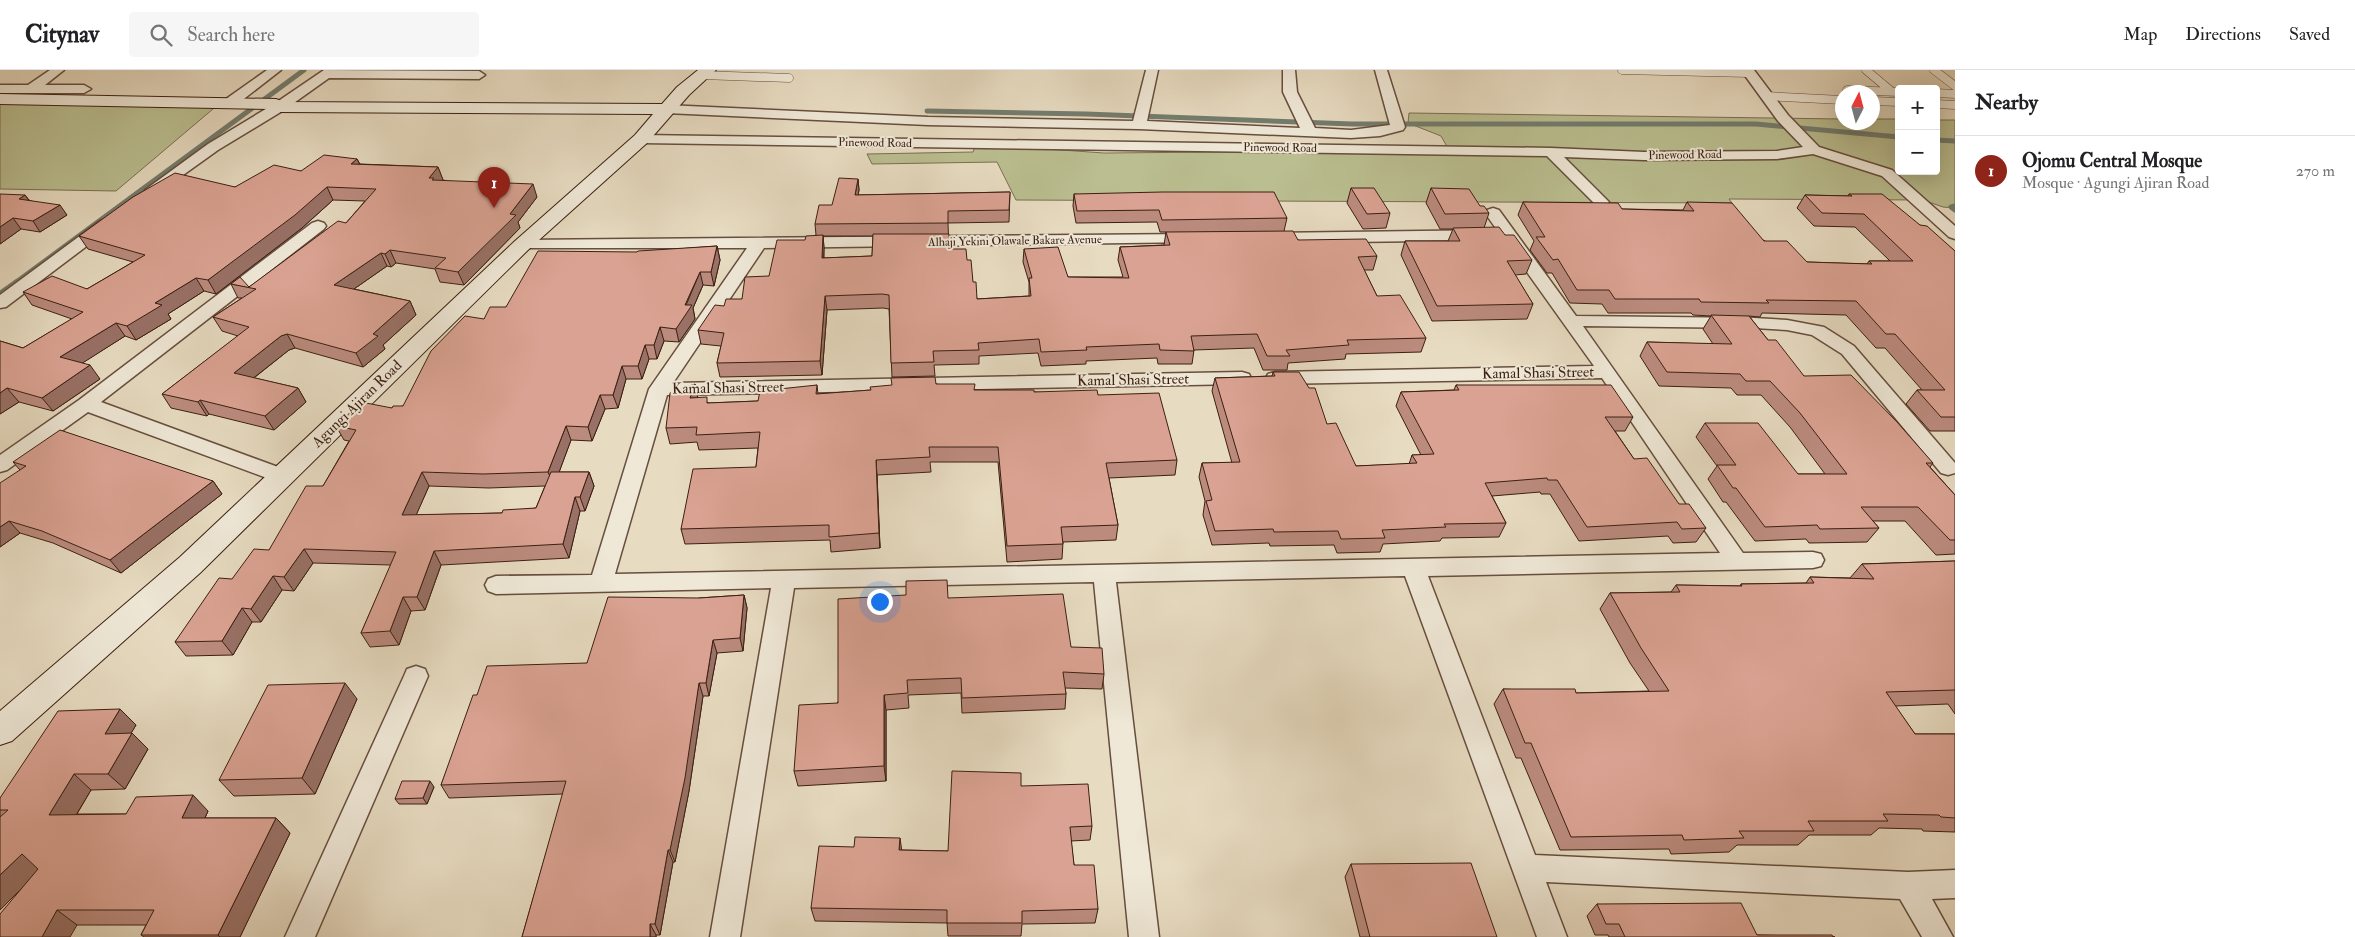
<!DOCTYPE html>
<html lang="en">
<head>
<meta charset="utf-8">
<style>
	body { margin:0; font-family:"IM FELL Double Pica",serif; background:#f6f6f6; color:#202124 }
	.controls { position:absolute; right:15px; top:15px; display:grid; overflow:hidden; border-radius:5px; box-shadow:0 5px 20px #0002 }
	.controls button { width:45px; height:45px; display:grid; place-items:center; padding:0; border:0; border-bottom:1px solid #e0e0e0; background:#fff; color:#202124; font:25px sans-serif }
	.compass { position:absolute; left:1835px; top:15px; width:45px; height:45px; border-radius:50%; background:#fff; box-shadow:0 5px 20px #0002; rotate:6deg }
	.you { position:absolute; left:879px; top:531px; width:18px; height:18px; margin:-12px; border:4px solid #fff; border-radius:50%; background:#1a73e8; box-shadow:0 0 0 8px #1a73e833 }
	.badge { display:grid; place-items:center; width:32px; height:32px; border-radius:50%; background:#8f2418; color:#fff; font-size:16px; font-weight:700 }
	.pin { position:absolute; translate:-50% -41px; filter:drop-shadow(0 1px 2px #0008) }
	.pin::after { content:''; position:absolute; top:26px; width:18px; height:15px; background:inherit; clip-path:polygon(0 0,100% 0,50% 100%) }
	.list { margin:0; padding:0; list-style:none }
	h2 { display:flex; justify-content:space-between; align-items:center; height:65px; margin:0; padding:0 20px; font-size:21px }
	h2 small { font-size:16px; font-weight:400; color:#757577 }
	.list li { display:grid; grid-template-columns:32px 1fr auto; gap:15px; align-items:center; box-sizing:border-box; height:70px; padding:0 20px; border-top:1px solid #e0e0e0 }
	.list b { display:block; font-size:19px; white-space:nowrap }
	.list p { margin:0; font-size:16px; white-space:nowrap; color:#757577 }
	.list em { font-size:16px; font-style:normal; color:#757577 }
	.icon { flex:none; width:28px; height:28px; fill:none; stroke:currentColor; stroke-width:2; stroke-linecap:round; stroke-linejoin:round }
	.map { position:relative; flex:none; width:1955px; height:867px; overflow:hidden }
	header { display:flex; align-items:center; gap:30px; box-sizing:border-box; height:70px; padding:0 25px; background:#fff; border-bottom:1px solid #e0e0e0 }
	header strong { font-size:24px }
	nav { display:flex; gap:28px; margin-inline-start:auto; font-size:18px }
	.search { width:350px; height:45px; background:#f6f6f6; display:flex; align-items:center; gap:12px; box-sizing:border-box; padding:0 18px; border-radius:5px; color:#757577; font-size:19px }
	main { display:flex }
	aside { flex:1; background:#fff }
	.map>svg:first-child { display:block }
	.green { fill:#babe90; stroke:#7b6e51 }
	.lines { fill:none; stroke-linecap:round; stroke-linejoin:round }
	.stream-far1 { stroke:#737d6f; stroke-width:5 }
	.stream { stroke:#737d6f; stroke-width:6 }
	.lane-casing { stroke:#674e3e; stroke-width:9 }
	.street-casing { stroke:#674e3e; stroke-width:3 }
	.secondary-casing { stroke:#3c1f12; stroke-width:2 }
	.lane { stroke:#efe8d7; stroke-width:8 }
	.street { fill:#efe8d7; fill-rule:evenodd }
	.secondary { fill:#efe8d7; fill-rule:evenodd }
	.wall { fill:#bb8b7e; stroke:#3c1f12; fill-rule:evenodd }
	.shaded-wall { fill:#997166; stroke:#3c1f12 }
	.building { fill:#daa292; stroke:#3c1f12 }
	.labels { text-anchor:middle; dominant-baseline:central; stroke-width:4; stroke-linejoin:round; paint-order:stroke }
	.far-street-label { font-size:12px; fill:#3c1f12; stroke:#efe8d7 }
	.street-label { font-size:15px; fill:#3c1f12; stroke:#efe8d7 }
</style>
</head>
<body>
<header>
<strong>Citynav</strong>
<div class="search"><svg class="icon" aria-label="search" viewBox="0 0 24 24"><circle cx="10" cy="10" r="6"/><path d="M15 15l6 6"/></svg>Search here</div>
<nav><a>Map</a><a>Directions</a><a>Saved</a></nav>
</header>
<main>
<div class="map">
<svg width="1955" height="867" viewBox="0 0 1955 867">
	<rect width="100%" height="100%" fill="#e7dbc1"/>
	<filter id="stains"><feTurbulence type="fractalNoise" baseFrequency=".004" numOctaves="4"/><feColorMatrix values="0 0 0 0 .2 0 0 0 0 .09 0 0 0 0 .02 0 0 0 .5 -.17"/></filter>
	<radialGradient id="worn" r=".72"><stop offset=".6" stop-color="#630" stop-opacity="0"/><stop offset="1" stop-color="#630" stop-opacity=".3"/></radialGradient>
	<path class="green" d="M0,28H226L116,121L0,119Z
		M1409,43L1842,49V52H1872L1873,49H1899V101H1936V50H1955V138L1943,137L1923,130L1729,129L1732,133L1016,130L997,92L872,94L867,84L973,82L976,74L1104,83L1449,80L1441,66L1408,53Z"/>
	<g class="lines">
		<path class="stream-far1" d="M927,41L1086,44L1352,54H1756L1899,67
			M1936,70L1955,71
			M1955,136L1951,137L1955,140
			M15,213L304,0"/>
		<path class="stream" d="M0,224L17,212"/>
		<defs>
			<path id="lane" d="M1622,0L1749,3
				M1866,0L1891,21
				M1934,0L1955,16
				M702,5L789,8
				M1850,22L1847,20L1899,22
				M1936,23L1955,24
				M1766,26L1842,30
				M1872,31L1899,32
				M1936,34L1955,35"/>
			<path id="street" d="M50,0H64L45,15H84L91,19L84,23H0V15H28Z
				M267,0H281L236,35H226L224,32L226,29Z
				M324,0L479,1L485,5L479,9L329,8L284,40L218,80L158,123H148L145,120L208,74L274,34Z
				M1146,0H1158L1147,51L1300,58L1283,22V0H1295L1297,22L1315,58L1351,60L1390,55L1375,0H1387L1405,57L1403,60L1380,66L1351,68L1139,59L928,55L666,43L659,39L666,35L928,47L1133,51Z
				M1741,0H1754L1788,45L1819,77L1892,100L1955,156V169L1949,167L1882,106L1813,84L1777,89L1644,90L1564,87L1609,132L1601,137L1596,135L1547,86L641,73L634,69L641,65L1551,78L1644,82L1777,81L1803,77L1778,51Z
				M1493,138L1499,140L1576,246L1754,248L1787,250L1824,257L1854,276L1955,393V403L1948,405L1941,403L1842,284L1812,265L1787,260L1754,258L1583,256L1743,483L1813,482L1821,484L1824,490L1821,496L1813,498L1428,506L1535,785L1908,802L1955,800V828L1932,829L1953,867H1922L1900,829L1546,812L1567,867H1537L1405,506L1116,512L1159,867H1129L1094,512L794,518L740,867H710L771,518L496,524L488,521L485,515L488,509L496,506L592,505L649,319L747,178H516L514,175L516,172L522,170L1193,164L1199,166L1201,169L1199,172L764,178L673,313L1242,302L1249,304L1251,308L1249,312L1242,314L667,325L615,504L1720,483L1602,308L1275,314L1268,312L1266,308L1268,304L1275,302L1594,296L1504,170L1268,173L1262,171L1260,168L1262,165L1268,163L1497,160L1485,143L1487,140Z
				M106,149L112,151L114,154L112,157L6,237L0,238V225L100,151Z
				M318,151L324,153L326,156L324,159L101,332L289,401L292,406L289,411L282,413L275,411L88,342L7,400L0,402V385L79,330L312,153Z
				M416,596L425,599L428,606L315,867H285L404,606L407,599Z"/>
			<path id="secondary" d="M698,0H716L689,25L647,73L529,179L200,503L12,671L0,675V641L180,487L515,171L635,65L653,44L279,42L271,39L0,34V24L276,29L284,32L662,34L677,17Z"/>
		</defs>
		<use href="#lane" class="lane-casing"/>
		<use href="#street" class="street-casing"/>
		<use href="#secondary" class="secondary-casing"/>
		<use href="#lane" class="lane"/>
		<use href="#street" class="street"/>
		<use href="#secondary" class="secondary"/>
	</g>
	<path class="wall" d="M357,89L360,94L438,97L443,110L537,127L518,152L520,158L464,215L440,212L435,199L396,193L391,197L387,196L354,219L410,231L416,245L383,275L385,279L363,297L295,278L289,280L254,308L298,318L306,332L274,360L209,344L207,346L171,338L162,324L238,266L222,261L213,247L242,228H238L231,214L249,217L346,153L365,131L333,130L302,158L216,224L204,221L168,244L171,249L136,270L125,266L82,293L100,309L53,341L19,332L0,344V271L23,278L72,249L32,235L23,222L87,219L133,192L88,179L79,166L235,117L301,101Z
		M858,109L859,120L858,125L1010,122L1009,152L948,153L949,179L967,190L977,229L1029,226V212L1023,192L1024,179L1068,207H1123L1118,190L1120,177L1164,175L1166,162H1160L1157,152L1076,153L1073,136L1074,124L1287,148L1284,161L1298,170L1377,186L1373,200H1364L1377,226L1426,268L1421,282L1346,284L1345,289L1288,293L1287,300H1263L1254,278L1194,280L1192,294H1158L1157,288L1086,291V294L1041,296L1038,283L979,286V294L934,295L935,306L892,307L889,239L883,238L827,240L822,305L720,307L717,293L721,276L701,274L698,260L724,236L742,229L769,206L805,170L816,165L815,154L832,135ZM823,166H873L872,186L824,188V178Z
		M1351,118L1390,143L1386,158L1363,159L1347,133Z
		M1431,118L1480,136L1489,143L1484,158L1505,165L1532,190L1526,204L1515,205L1533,234L1527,249L1432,251L1401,185L1405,171H1448L1453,159H1440L1426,133Z
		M1849,124L1920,155L1955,181V361H1930L1906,334L1917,320H1922L1885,278H1876L1846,245L1762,243L1760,247L1749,246L1768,270L1804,306L1933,393L1930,397L1955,425V484L1936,485L1905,451H1873L1879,458L1867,472L1809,473L1806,469L1755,471L1726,432H1723L1708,409L1717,396L1696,367L1705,353L1798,404H1825L1790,357L1761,325H1737L1731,318L1659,316L1640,286L1647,272L1713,274L1703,259L1711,246L1693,245L1691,243H1608L1602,234L1570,233L1552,203H1547L1530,180L1534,171L1518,145L1523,132L1622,139L1683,140L1687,132L1807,192L1867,194L1869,191H1890L1855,157L1814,156L1797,138L1805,125L1848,126Z
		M25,125L29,130L67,145L40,162L21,159L0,174Z
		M717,176L720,190L714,216L703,215L693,238L695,249L679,272L664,271L657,289H649L642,309H626L618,338L605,339L592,371L571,370L559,402H589L594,416L585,441H580L569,488L441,495L425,540L411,541L399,575L370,577L361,563L391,495L313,493L294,521L282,520L261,552H252L233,585L186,586L175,572L232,509L269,480L323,416L349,371L344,370L336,356L392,338L403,336L484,249L506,237L637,182ZM429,416L489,418L545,416L536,438L502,443L416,445Z
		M1273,302L1327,354L1356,396L1409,394L1412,385H1421L1396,336L1401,322L1454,320L1456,315L1633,347L1625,361H1615L1634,389L1679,434L1706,458L1696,472L1673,473L1668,466L1579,471L1550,424H1541L1540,422L1492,426L1506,453L1499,467L1442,468L1440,471L1383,474L1380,482L1337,483L1334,475L1270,476L1269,473L1212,475L1203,445L1205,431L1199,407L1202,393H1232L1212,321L1215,308L1272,306Z
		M695,314L698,328L709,333L758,331L817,315L818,324L871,320L936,314L975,320L1034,322L1098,325L1177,390L1175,405L1109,408L1118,455L1116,470L1063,472L1062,489L1007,492L998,392H930L931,402L877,405L880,478L831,482L830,470L685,474L681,459L756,397L758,378L699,380L697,372L670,374L666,358Z
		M13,392L213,411L222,424L121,503L53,473L20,463L0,477L20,400Z
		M1955,491V644L1948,634L1895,636L1915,664H1955V762L1923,761L1922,759L1879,758L1871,765H1809L1798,775H1737L1729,782L1671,784L1669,779L1560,780L1521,688H1516L1494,634L1503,619L1576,623L1649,621L1630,593L1600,539L1610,523L1671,522L1676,515L1740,516L1741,514L1806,513L1810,507L1850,508L1862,494Z
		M744,525L747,538L743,581L717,583L709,626H703L689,721L675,792H673L660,865H656V867H522L563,724L449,728L441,715L477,625L587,593L699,528Z
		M906,525L948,528L1071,577L1104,604L1102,619L1065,618L1066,624L1065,639L962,643L961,623L908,625L909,638L886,640V711L798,716L794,701Z
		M357,629L315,724L234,726L219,710Z
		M136,655L131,663H132L148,679L125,719L91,720L77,744H126L208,741L205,748H276L290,763L240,867H144L141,865L146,855H77L21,819L0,840V728Z
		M1021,716L1092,756L1090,770L1071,771L1074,795L1098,839L1095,853L1022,854L1021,866H948L947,853L815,851L811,838L902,780L948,781Z
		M434,717L427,734H399L395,729Z
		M1351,794L1497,867H1360L1345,807Z
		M1597,834L1757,865L1835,867H1609L1608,865H1595L1587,846Z"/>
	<path class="shaded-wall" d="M357,89L363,101L351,94Z
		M438,97L443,110L436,118L429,108Z
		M858,109L859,120L856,137L855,125Z
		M533,114L537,127L518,152L520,158L464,215L458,202L510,144Z
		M327,117L333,130L302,158L216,224L208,210Z
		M25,125L32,135L19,129Z
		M60,135L67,145L40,162L33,151Z
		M13,148L21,159L0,174V157Z
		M823,165L824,178L823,201L822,188Z
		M717,176L720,190L714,216L711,202Z
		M390,180L396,193L391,197L385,184Z
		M381,183L387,196L341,228L334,215Z
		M700,202L703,215L693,238L695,249L679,272L676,259Z
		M196,208L204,221L168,244L171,249L136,270L127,256L155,233Z
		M825,226L827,240L822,305L820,291Z
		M410,231L416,245L383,275L385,279L363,297L356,283L373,264Z
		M116,253L125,266L70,301L60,287Z
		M660,257L664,271L657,289L654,275Z
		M287,264L295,278L289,280L242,317L234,303L281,266Z
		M645,275L649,289L642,309L638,296Z
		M90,295L100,309L53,341L42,328Z
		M622,296L626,309L618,338L613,325Z
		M695,314L698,329L690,328Z
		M7,318L19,332L0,344V323Z
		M298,318L306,332L274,360L265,346Z
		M600,325L605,339L592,371L588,357Z
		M200,330L209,344L207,346L198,332Z
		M566,356L571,370L554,416L548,402Z
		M876,390L877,405L880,478L879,463Z
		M422,402L429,416L410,459L402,445Z
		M589,402L594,416L585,441L580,427Z
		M213,411L222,424L121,503L110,490Z
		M575,427L580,441L569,488L563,474Z
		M9,451L20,463L0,477V457Z
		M304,479L313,493L294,521L284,507Z
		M434,481L441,495L425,540L417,527Z
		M273,506L282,520L261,552L251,539Z
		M744,525L747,538L743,581L740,568Z
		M403,527L411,541L399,575L390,561Z
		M242,538L252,552L233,585L222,571Z
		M713,570L717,583L709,626L706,613Z
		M345,613L357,629L315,724L302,708Z
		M699,613L703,626L689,721L675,792L670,780Z
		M884,625L886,640V711L884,696Z
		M120,639L136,655L121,680L105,664Z
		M132,663L148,679L125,719L108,704Z
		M74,704L91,720L67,760L49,745Z
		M430,711L434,717L427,734L423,728Z
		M193,725L208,741L198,763L182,748Z
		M276,748L290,763L240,867H220L218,865Z
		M900,768L902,782L899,780Z
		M668,780L673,792L660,865L655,854Z
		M22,784L41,799L0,840V805Z
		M57,840L77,855L70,867H42Z
		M650,854L656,865V867H650Z"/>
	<path class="building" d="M324,85L357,89L351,94L438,97L429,108H434L432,110L533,114L510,144L516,145L458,202L435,198L446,188L390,180L385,184L381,183L334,215L410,231L373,264L378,266L356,283L287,264L281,266L234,303L298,318L265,346L200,330L198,332L162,324L249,257L213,247L256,219L231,214L240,207L249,217L338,151L346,153L376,119L327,117L295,145L208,210L196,208L155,233L162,235L127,256L116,253L60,287L90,295L42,328L7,318L0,323V271L23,278L83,242L23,222L52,206L87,219L145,185L79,166L133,127L175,103L235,117L274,95L301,101Z
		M839,108L858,109L855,125L1010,122L1009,140L948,141V153L815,154L819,135H832Z
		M1351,118H1374L1390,143L1367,144Z
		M1431,118L1469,119L1480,136H1484L1489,143L1445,144Z
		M1162,122H1274L1287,148L1162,150L1159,140L1077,141L1074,124Z
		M0,124L25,125L19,129L60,135L33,151L13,148L0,157Z
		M1849,124H1882L1920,155L1927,156L1955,181V347H1941L1917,320H1945L1895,264H1886L1856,231L1766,230L1769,233L1701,232L1699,229H1615L1609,220H1577L1558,189L1553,190L1536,167H1545L1523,132L1618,133L1622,139L1694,141L1687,132L1732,133L1764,171H1787L1807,192L1872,194L1869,191H1913L1864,144L1822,143L1805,125L1852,126Z
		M1499,157L1505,165H1514L1532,190L1507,191L1533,234L1437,236L1405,171H1460L1453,158Z
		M1293,161L1298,170L1366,169L1377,186L1358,187L1377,226L1400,225L1426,268L1347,270L1349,275L1286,280L1290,286H1267L1257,264L1191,266L1194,281L1160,280L1159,274L1086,277L1087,280L1041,282L1039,269L978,273L979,280L933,281L934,292L891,293L889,225L882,224L825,226L820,291L717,293L724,263L698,260L715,235L724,236L726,229H742L745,207L769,206L777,170H805L806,166L823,165L822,188L872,186L873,164H949V179H966L967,190H971L973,212H976L977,229L1031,226L1029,208H1032L1024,179L1058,177L1068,207L1129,208L1120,177L1170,175L1166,162Z
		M717,176L711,202H700L685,235H692L676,259L660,257L654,275H645L638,296H622L613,325H600L588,357L566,356L548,402L483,404L422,402L402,445L502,443L503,440L536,438L551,402H589L580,427H575L563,474L434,481L417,527H403L390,561L361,563L396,482L304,479L284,507L273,506L251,539L242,538L222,571L175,572L219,508L232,509L254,479L269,480L306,416H323L356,360L336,356L361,332L392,338L393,336H403L431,281L465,246L484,249L490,237H506L538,181L637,182L638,181Z
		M1711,245L1749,246L1768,270H1776L1804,306L1851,305L1897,352L1933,393H1926L1955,425V470H1950L1918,437H1861L1879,458L1820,459L1817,455L1765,457L1736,418H1733L1717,395H1736L1705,353H1758L1798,404H1847L1800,343L1770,311H1746L1740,304L1667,302L1647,272L1732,274Z
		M1273,302H1299L1309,318H1315L1327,354L1336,353L1356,396L1417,393L1412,385L1434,384L1401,322L1459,320L1456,315H1611L1633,347H1605L1634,389L1647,388L1679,434H1689L1706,458L1682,459L1677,452L1587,457L1557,410H1548L1547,408L1485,413L1506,453L1444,454L1446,457L1382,460L1385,468L1341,469L1338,461L1274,462L1273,459L1215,461L1206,431L1212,430L1202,393L1240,392L1215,308L1275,306Z
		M935,307L936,314H975L974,320H1034V322L1097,320L1098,325L1159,323L1177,390L1106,393L1118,455L1061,457L1063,474L1007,476L998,377H929L930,387L876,390L879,463L829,467V455L681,459L693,399L756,397L760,362L696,365L697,357L666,358L670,323L695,314L690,328L707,327V333L758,331L760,321L817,315L816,324L871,320L870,317L892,315L891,308Z
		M60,360L213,411L110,490L42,461L9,451L0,457V413L26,396L13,392Z
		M1955,491V620L1886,622L1915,664H1955V748L1941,747L1939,745L1883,744L1888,751H1808L1814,761H1739L1744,768L1684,770L1682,765L1571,767L1531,673H1525L1503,619H1575L1576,623L1669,621L1641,578L1610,523L1680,522L1676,515L1742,516L1741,514L1814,513L1810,507L1874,509L1862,494Z
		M947,510L948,528L1063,524L1071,577L1102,578L1104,604L1063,602L1066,624L962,628L961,608L907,610L908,623L884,625V696L794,701L799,635L838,633V529L906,525V511Z
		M744,525L740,568L713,570L706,613H699L685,708L670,780H668L655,854H650V867H522L566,711L441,715L473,625H477L487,596L587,593L608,527L699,528Z
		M345,613L302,708L219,710L268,615Z
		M120,639L105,664L132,663L108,704H74L49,745L126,744L136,727L193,725L182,748H276L218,865H141L154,840H57L42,867H0V844L38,799L22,784L0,805V747L8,740H0V728L58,641Z
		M952,701L1021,703V716L1088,714L1092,756L1070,757L1074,795H1094L1098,839L1022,841V853H947V840L811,838L819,776L854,777L855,767L900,768L899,780L948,781Z
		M402,711H430L423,728L395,729Z
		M1471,793L1497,867H1370L1351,794Z
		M1741,833L1757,865H1832L1833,867H1835H1625L1619,854H1606L1597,834Z"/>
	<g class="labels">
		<g class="far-street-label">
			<text transform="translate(875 73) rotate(1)">Pinewood Road</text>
			<text transform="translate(1280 78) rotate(1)">Pinewood Road</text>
			<text transform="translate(1685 85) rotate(-1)">Pinewood Road</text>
			<text transform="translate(1015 171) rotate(-1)">Alhaji Yekini Olawale Bakare Avenue</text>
		</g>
		<g class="street-label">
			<text transform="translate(1538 303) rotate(-1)">Kamal Shasi Street</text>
			<text transform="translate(1133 310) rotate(-1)">Kamal Shasi Street</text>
			<text transform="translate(728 318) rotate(-1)">Kamal Shasi Street</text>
			<text transform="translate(357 334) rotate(-44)">Agungi Ajiran Road</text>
		</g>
	</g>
	<rect width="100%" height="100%" filter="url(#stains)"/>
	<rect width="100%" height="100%" fill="url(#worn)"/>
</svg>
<div class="controls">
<button>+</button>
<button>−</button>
</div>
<svg class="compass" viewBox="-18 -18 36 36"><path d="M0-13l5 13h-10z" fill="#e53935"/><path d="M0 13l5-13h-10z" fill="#757577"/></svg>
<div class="you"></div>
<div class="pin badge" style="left:494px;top:138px">1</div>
</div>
<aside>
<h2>Nearby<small></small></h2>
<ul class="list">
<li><span class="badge">1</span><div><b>Ojomu Central Mosque</b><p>Mosque · Agungi Ajiran Road</p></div><em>270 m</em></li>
</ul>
</aside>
</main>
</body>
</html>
